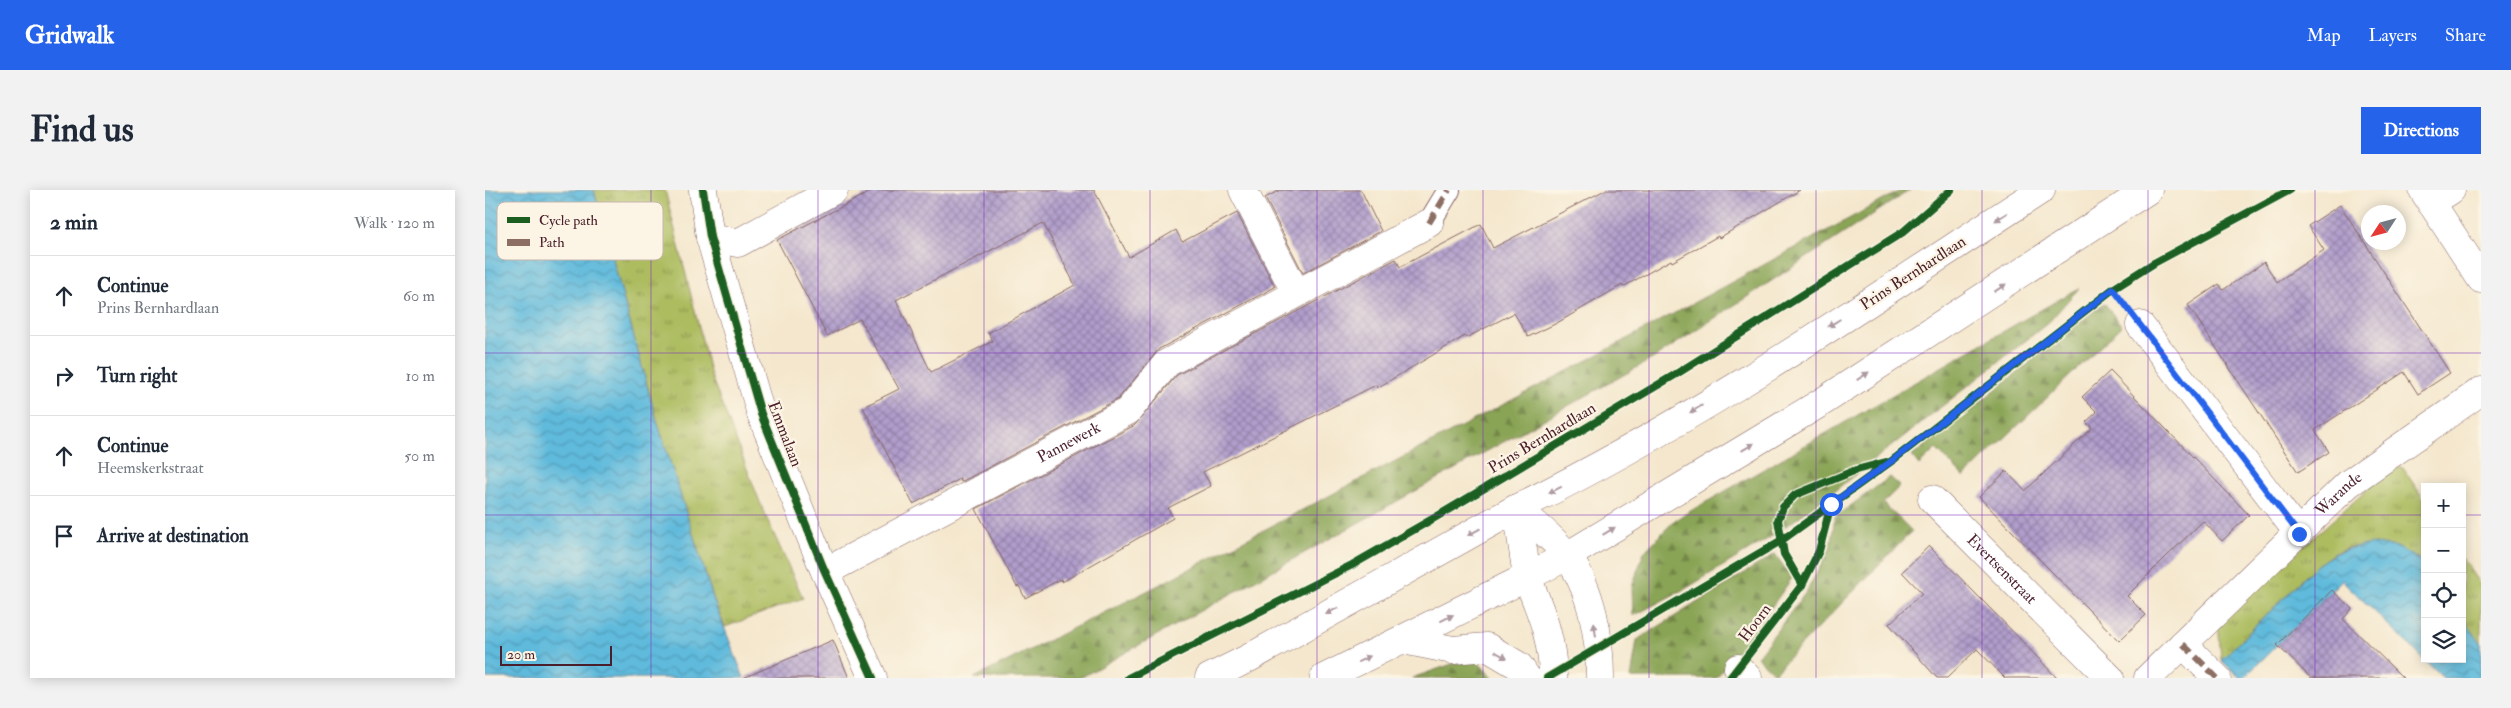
<!DOCTYPE html>
<html lang="en">
<head>
<meta charset="utf-8">
<style>
	body { margin:0; font-family:"IM FELL Double Pica",serif; background:#f2f2f3; color:#1f2937 }
	.controls { position:absolute; right:15px; bottom:15px; display:grid; overflow:hidden; border-radius:0px; box-shadow:0 2px 12px #0003 }
	.controls button { width:45px; height:45px; display:grid; place-items:center; padding:0; border:0; border-bottom:1px solid #e0e1e3; background:#fff; color:#1f2937; font:25px sans-serif }
	.compass { position:absolute; left:1876px; top:15px; width:45px; height:45px; border-radius:50%; background:#fff; box-shadow:0 2px 12px #0003; rotate:234deg }
	.scale { position:absolute; left:15px; bottom:12px; width:112px; box-sizing:border-box; padding-left:5px; border:2px solid #4a1f2b; border-top:0; font-size:14px; line-height:18px; white-space:nowrap; color:#4a1f2b; -webkit-text-stroke:4px #fcf5e5; paint-order:stroke }
	.stop { position:absolute; width:15px; height:15px; margin:-11px; border:4px solid #2563eb; border-radius:50%; background:#fff }
	.stop.end { background:#2563eb; border-color:#fff; box-shadow:0 1px 5px #0008 }
	.list { margin:0; padding:0; list-style:none }
	h2 { display:flex; justify-content:space-between; align-items:center; height:65px; margin:0; padding:0 20px; font-size:21px }
	h2 small { font-size:16px; font-weight:400; color:#747a83 }
	.list li { display:grid; grid-template-columns:32px 1fr auto; gap:15px; align-items:center; box-sizing:border-box; height:80px; padding:0 20px; border-top:1px solid #e0e1e3 }
	.list b { display:block; font-size:19px; white-space:nowrap }
	.list p { margin:0; font-size:16px; white-space:nowrap; color:#747a83 }
	.list em { font-size:16px; font-style:normal; color:#747a83 }
	.icon { flex:none; width:28px; height:28px; fill:none; stroke:currentColor; stroke-width:2; stroke-linecap:round; stroke-linejoin:round }
	.map { position:relative; flex:none; width:1996px; height:488px; overflow:hidden; border-radius:0px }
	header { display:flex; align-items:center; gap:30px; box-sizing:border-box; height:70px; padding:0 25px; background:#2563eb; color:#fff }
	header strong { font-size:24px }
	nav { display:flex; gap:28px; margin-inline-start:auto; font-size:18px }
	.intro { display:flex; align-items:center; justify-content:space-between; box-sizing:border-box; height:120px; padding:0 30px }
	h1 { margin:0; font-size:35px }
	.button { padding:12px 22px; border-radius:0px; background:#2563eb; color:#fff; font-size:18px; font-weight:700 }
	main { display:flex; gap:30px; padding:0 30px }
	aside { flex:1; background:#fff; border-radius:0px; box-shadow:0 2px 12px #0003 }
	.map>svg:first-child { display:block }
	.grass { fill:url(#grass-tufts); stroke:#7b6e44 }
	.forest { fill:url(#forest-firs); stroke:#6a6240 }
	.water { fill:url(#water-waves); stroke:#546c84 }
	.building { fill:url(#building-cross-hatch); fill-rule:evenodd }
	.lines { fill:none; stroke-linecap:round; stroke-linejoin:round }
	.pedestrian-casing { stroke:#866564; stroke-width:24 }
	.minor-casing { stroke:#866564; stroke-width:29 }
	.secondary-casing { stroke:#866564; stroke-width:29 }
	.primary-casing { stroke:#866564; stroke-width:29 }
	.pedestrian { stroke:#fff; stroke-width:22 }
	.minor { stroke:#fff; stroke-width:28 }
	.secondary { stroke:#fff; stroke-width:28 }
	.primary { stroke:#fff; stroke-width:28 }
	.quiet { stroke:#8d6e63; stroke-width:6; stroke-dasharray:12 6; stroke-linecap:butt }
	.cycleway-casing { stroke:#fcf5e5; stroke-width:11 }
	.cycleway { stroke:#1b5e20; stroke-width:8 }
	.oneway { fill:#ae9aa0 }
	.route { stroke:#2563eb; stroke-width:6 }
	.grid { fill:none; stroke:#7b2cbf; stroke-width:1; stroke-opacity:0.55 }
	.labels { text-anchor:middle; dominant-baseline:central; stroke-width:4.5; stroke-linejoin:round; paint-order:stroke }
	.street-label { font-size:16px; fill:#4a1f2b; stroke:#fcf5e5 }
	.key { fill:#fcf5e5; stroke:#c7b5ad; stroke-width:1 }
	.key-label { font-size:14px; fill:#4a1f2b }
</style>
</head>
<body>
<header>
<strong>Gridwalk</strong>
<nav><a>Map</a><a>Layers</a><a>Share</a></nav>
</header>
<div class="intro"><h1>Find us</h1><a class="button">Directions</a></div>
<main>
<aside>
<h2>2 min<small>Walk · 120 m</small></h2>
<ul class="list">
<li><svg class="icon" aria-label="ahead" viewBox="0 0 24 24"><path d="M12 20V5M6 11l6-6 6 6"/></svg><div><b>Continue</b><p>Prins Bernhardlaan</p></div><em>60 m</em></li>
<li><svg class="icon" aria-label="right" viewBox="0 0 24 24"><path d="M7 20v-9h11M14 6l5 5-5 5"/></svg><div><b>Turn right</b></div><em>10 m</em></li>
<li><svg class="icon" aria-label="ahead" viewBox="0 0 24 24"><path d="M12 20V5M6 11l6-6 6 6"/></svg><div><b>Continue</b><p>Heemskerkstraat</p></div><em>50 m</em></li>
<li><svg class="icon" aria-label="arrive" viewBox="0 0 24 24"><path d="M6 21V4h12l-3 4 3 4H6"/></svg><div><b>Arrive at destination</b></div></li>
</ul>
</aside>
<div class="map">
<svg width="1996" height="488" viewBox="0 0 1996 488">
	<defs>
		<pattern id="grass-tufts" width="24" height="20" patternUnits="userSpaceOnUse" patternTransform="scale(1.25)"><rect width="24" height="20" fill="#acbc5e"/><path d="M3 7l-1-3M5 7V3M7 7l1-3M15 17l-1-3M17 17v-4M19 17l1-3" fill="none" stroke="#8e984e"/></pattern>
		<pattern id="forest-firs" width="22" height="20" patternUnits="userSpaceOnUse" patternTransform="scale(1.25)"><rect width="22" height="20" fill="#89a455"/><path d="M5 1l3.5 6h-7zM16 11l3.5 6h-7z" fill="#728547"/></pattern>
		<pattern id="water-waves" width="16" height="10" patternUnits="userSpaceOnUse" patternTransform="scale(1.25)"><rect width="16" height="10" fill="#5ebadc"/><path d="M0 5q4-4 8 0t8 0" fill="none" stroke="#5097b3"/></pattern>
		<pattern id="building-cross-hatch" width="8" height="8" patternUnits="userSpaceOnUse" patternTransform="scale(1.25)"><rect width="8" height="8" fill="#b19ecc"/><path d="M0 0l8 8M0 8l8-8" fill="none" stroke="#9280a6"/></pattern>
	</defs>
	<rect width="100%" height="100%" fill="#fcf5e5"/>
	<filter id="ink" filterUnits="userSpaceOnUse"><feTurbulence type="fractalNoise" baseFrequency=".02" numOctaves="2"/><feDisplacementMap in="SourceGraphic" scale="10" xChannelSelector="R" yChannelSelector="G"/><feConvolveMatrix kernelMatrix="1 2 1 2 8 2 1 2 1" color-interpolation-filters="sRGB"/></filter>
	<filter id="wash" filterUnits="userSpaceOnUse"><feTurbulence type="fractalNoise" baseFrequency=".0096" numOctaves="4" result="noise"/><feDisplacementMap in="SourceGraphic" scale="20" xChannelSelector="R" yChannelSelector="G"/><feGaussianBlur stdDeviation="1.12" result="paint"/><feColorMatrix in="noise" values="0 0 0 0 0 0 0 0 0 0 0 0 0 0 0 0 0 1.4 0 .05"/><feComposite in="paint" operator="in"/></filter>
	<g filter="url(#wash)">
		<rect width="100%" height="100%" fill="#f4e7cd"/>
		<path class="grass" d="M109,0H180L226,186L278,320L318,408L240,437L229,411L169,221Z
			M1908,277L1918,278L1940,311V373L1934,368L1864,357L1848,364L1832,375L1736,470L1733,431Z
			M1977,368L1996,396V456L1977,427Z"/>
		<path class="forest" d="M1417,0H1425L1169,168L595,488H489L670,397L1090,177Z
			M1594,98L1563,133L1334,313L1284,348L1205,396L1148,426L1147,397L1159,362L1190,330Z
			M1619,113L1637,136L1479,287L1451,259L1434,275L1427,266Z
			M1405,287L1415,296L1398,313L1427,341L1289,483L1272,467L1322,401L1345,358L1350,327Z
			M1290,364L1307,388L1273,436L1231,488H1146L1152,450Z
			M993,472L1008,488H927L970,473Z"/>
		<path class="water" d="M0,0H109L169,221L229,411L259,488H0Z
			M1890,354L1912,357L1940,373V469H1977V425L1996,454V488H1958L1857,390L1759,488H1755L1736,470L1832,375C1853,360 1864,357 1890,354Z"/>
		<g id="blocks">
			<path class="building" d="M389,0H609L644,67L691,40L697,52L752,23L790,97L674,159L633,209L476,292L475,289L428,314L378,217L414,199L375,129L342,146L292,50ZM558,33L590,95L503,143L508,151L446,182L411,110Z
				M795,0H876L896,41L818,83L780,8Z
				M1120,0H1315L1234,48L1233,46L1187,72L1186,70L1138,97L1137,95L1072,133L1043,147L1029,123L981,148L980,146L892,198L891,195L718,282L726,296L683,318L688,328L577,392L576,389L540,408L534,396L532,397L491,319L650,235L692,185L911,69L915,77L996,34L1008,58Z
				M1855,15L1965,183L1933,204L1919,182L1890,201L1830,240L1844,262L1813,282L1703,115L1734,94L1738,100L1779,72L1792,92L1839,60L1823,36Z
				M1625,181L1764,325L1737,351L1718,331L1677,371L1642,406L1661,425L1634,451L1494,307L1521,281L1540,301L1607,238L1601,232L1612,222L1597,207Z
				M1444,356L1537,451L1572,488H1520L1492,459L1462,488H1452L1404,434L1437,403L1417,382Z
				M1847,400L1867,419L1858,429L1918,488H1826L1792,455Z
				M348,450L364,488H258Z"/>
		</g>
	</g>
	<g filter="url(#ink)">
		<use href="#blocks" fill-opacity="0" stroke="#866564" stroke-width="1"/>
		<g class="lines">
			<defs>
				<path id="pedestrian" d="M944,33L964,0"/>
				<g id="minor">
					<path d="M218,0L225,47L276,224L338,377L388,488"/>
					<path d="M758,0L811,103"/>
					<path d="M1938,0L1996,89"/>
					<path d="M1946,13L1966,0"/>
					<path d="M225,47L253,53L349,0"/>
					<path d="M1655,135L1814,344"/>
					<path id="s1" d="M1447,309L1625,488"/>
					<path id="s2" d="M340,382L643,221L682,173L944,33"/>
					<path d="M1698,454L1732,488"/>
					<path d="M1253,478L1263,488"/>
					<path id="s3" d="M1663,488L1863,294L1996,201"/>
				</g>
				<path id="secondary" d="M1556,0C1385,111 1215,229 1032,318L1042,387L1082,366L1337,212L1663,0"/>
				<path id="primary" d="M918,450L968,460L1002,457L1034,476L1042,488
					M724,488L764,468L1032,318C1048,333 1069,348 1082,366C1107,399 1115,448 1115,488
					M839,488L1042,387C1056,422 1068,450 1068,488"/>
			</defs>
			<use href="#pedestrian" class="pedestrian-casing"/>
			<use href="#minor" class="minor-casing"/>
			<use href="#secondary" class="secondary-casing"/>
			<use href="#primary" class="primary-casing"/>
			<use href="#pedestrian" class="pedestrian"/>
			<use href="#minor" class="minor"/>
			<use href="#secondary" class="secondary"/>
			<use href="#primary" class="primary"/>
			<path class="quiet" d="M944,33L964,0
				M1698,454L1732,488"/>
			<defs>
				<path id="cycleway" d="M218,0L225,47L276,224L338,377L388,488
					M1317,395L1299,364L1293,330L1298,317L1310,305L1371,280L1401,272
					M643,488L867,375L951,327L1188,186L1418,42L1466,0
					M1062,488L1297,350L1408,270L1628,99L1669,73L1805,0
					M1245,488L1317,395L1334,361L1346,314"/>
			</defs>
			<use href="#cycleway" class="cycleway-casing"/>
			<use href="#cycleway" class="cycleway"/>
		</g>
		<defs><path id="oneway-solid" d="M-6-.8H1V-3.2L6.5 0L1 3.2V.8H-6Z" transform="scale(1.25)"/></defs>
		<g class="oneway">
			<use href="#oneway-solid" transform="translate(1516 27) rotate(147)"/>
			<use href="#oneway-solid" transform="translate(1515 98) rotate(-33)"/>
			<use href="#oneway-solid" transform="translate(1349 133) rotate(148)"/>
			<use href="#oneway-solid" transform="translate(1378 186) rotate(-33)"/>
			<use href="#oneway-solid" transform="translate(1211 219) rotate(149)"/>
			<use href="#oneway-solid" transform="translate(1263 257) rotate(-31)"/>
			<use href="#oneway-solid" transform="translate(1070 300) rotate(154)"/>
			<use href="#oneway-solid" transform="translate(1124 341) rotate(-31)"/>
			<use href="#oneway-solid" transform="translate(989 342) rotate(151)"/>
			<use href="#oneway-solid" transform="translate(847 421) rotate(151)"/>
			<use href="#oneway-solid" transform="translate(962 428) rotate(-27)"/>
			<use href="#oneway-solid" transform="translate(1110 440) rotate(-98)"/>
			<use href="#oneway-solid" transform="translate(1016 465) rotate(30)"/>
			<use href="#oneway-solid" transform="translate(879 469) rotate(-26)"/>
		</g>
	</g>
	<g class="lines" filter="url(#ink)">
		<path class="route" d="M1346,314L1408,270L1628,99L1814,344"/>
	</g>
	<path class="grid" d="M166,0V488M333,0V488M499,0V488M665,0V488M832,0V488M998,0V488M1164,0V488M1331,0V488M1497,0V488M1663,0V488M1830,0V488M0,163H1996M0,325H1940M1977,325H1996"/>
	<g class="labels">
		<g class="street-label">
			<text transform="translate(1428 83) rotate(-33)">Prins Bernhardlaan</text>
			<text transform="translate(300 244) rotate(69)">Emmalaan</text>
			<text transform="translate(1057 248) rotate(-31)">Prins Bernhardlaan</text>
			<text stroke="none"><textPath href="#s2" startOffset="276">Pannewerk</textPath></text>
			<text stroke="none"><textPath href="#s3" startOffset="265">Warande</textPath></text>
			<text stroke="none"><textPath href="#s1" startOffset="99">Evertsenstraat</textPath></text>
			<text transform="translate(1270 433) rotate(-53)">Hoorn</text>
		</g>
	</g>
	<rect x="12" y="12" width="166" height="58" rx="8" class="key"/>
	<rect x="22" y="27" width="23" height="6" fill="#1b5e20"/>
	<rect x="22" y="49" width="23" height="7" fill="#8d6e63"/>
	<g class="key-label">
		<text x="54" y="35">Cycle path</text>
		<text x="54" y="57">Path</text>
	</g>
</svg>
<div class="controls">
<button>+</button>
<button>−</button>
<button><svg class="icon" aria-label="locate" viewBox="0 0 24 24"><circle cx="12" cy="12" r="6"/><path d="M12 2v4M12 18v4M2 12h4M18 12h4"/></svg></button>
<button><svg class="icon" aria-label="layers" viewBox="0 0 24 24"><path d="M12 4l9 5-9 5-9-5zM3 14l9 5 9-5"/></svg></button>
</div>
<svg class="compass" viewBox="-18 -18 36 36"><path d="M0-13l5 13h-10z" fill="#e53935"/><path d="M0 13l5-13h-10z" fill="#747a83"/></svg>
<div class="scale">20 m</div>
<div class="stop" style="left:1346px;top:314px"></div>
<div class="stop end" style="left:1814px;top:344px"></div>
</div>
</main>
</body>
</html>
